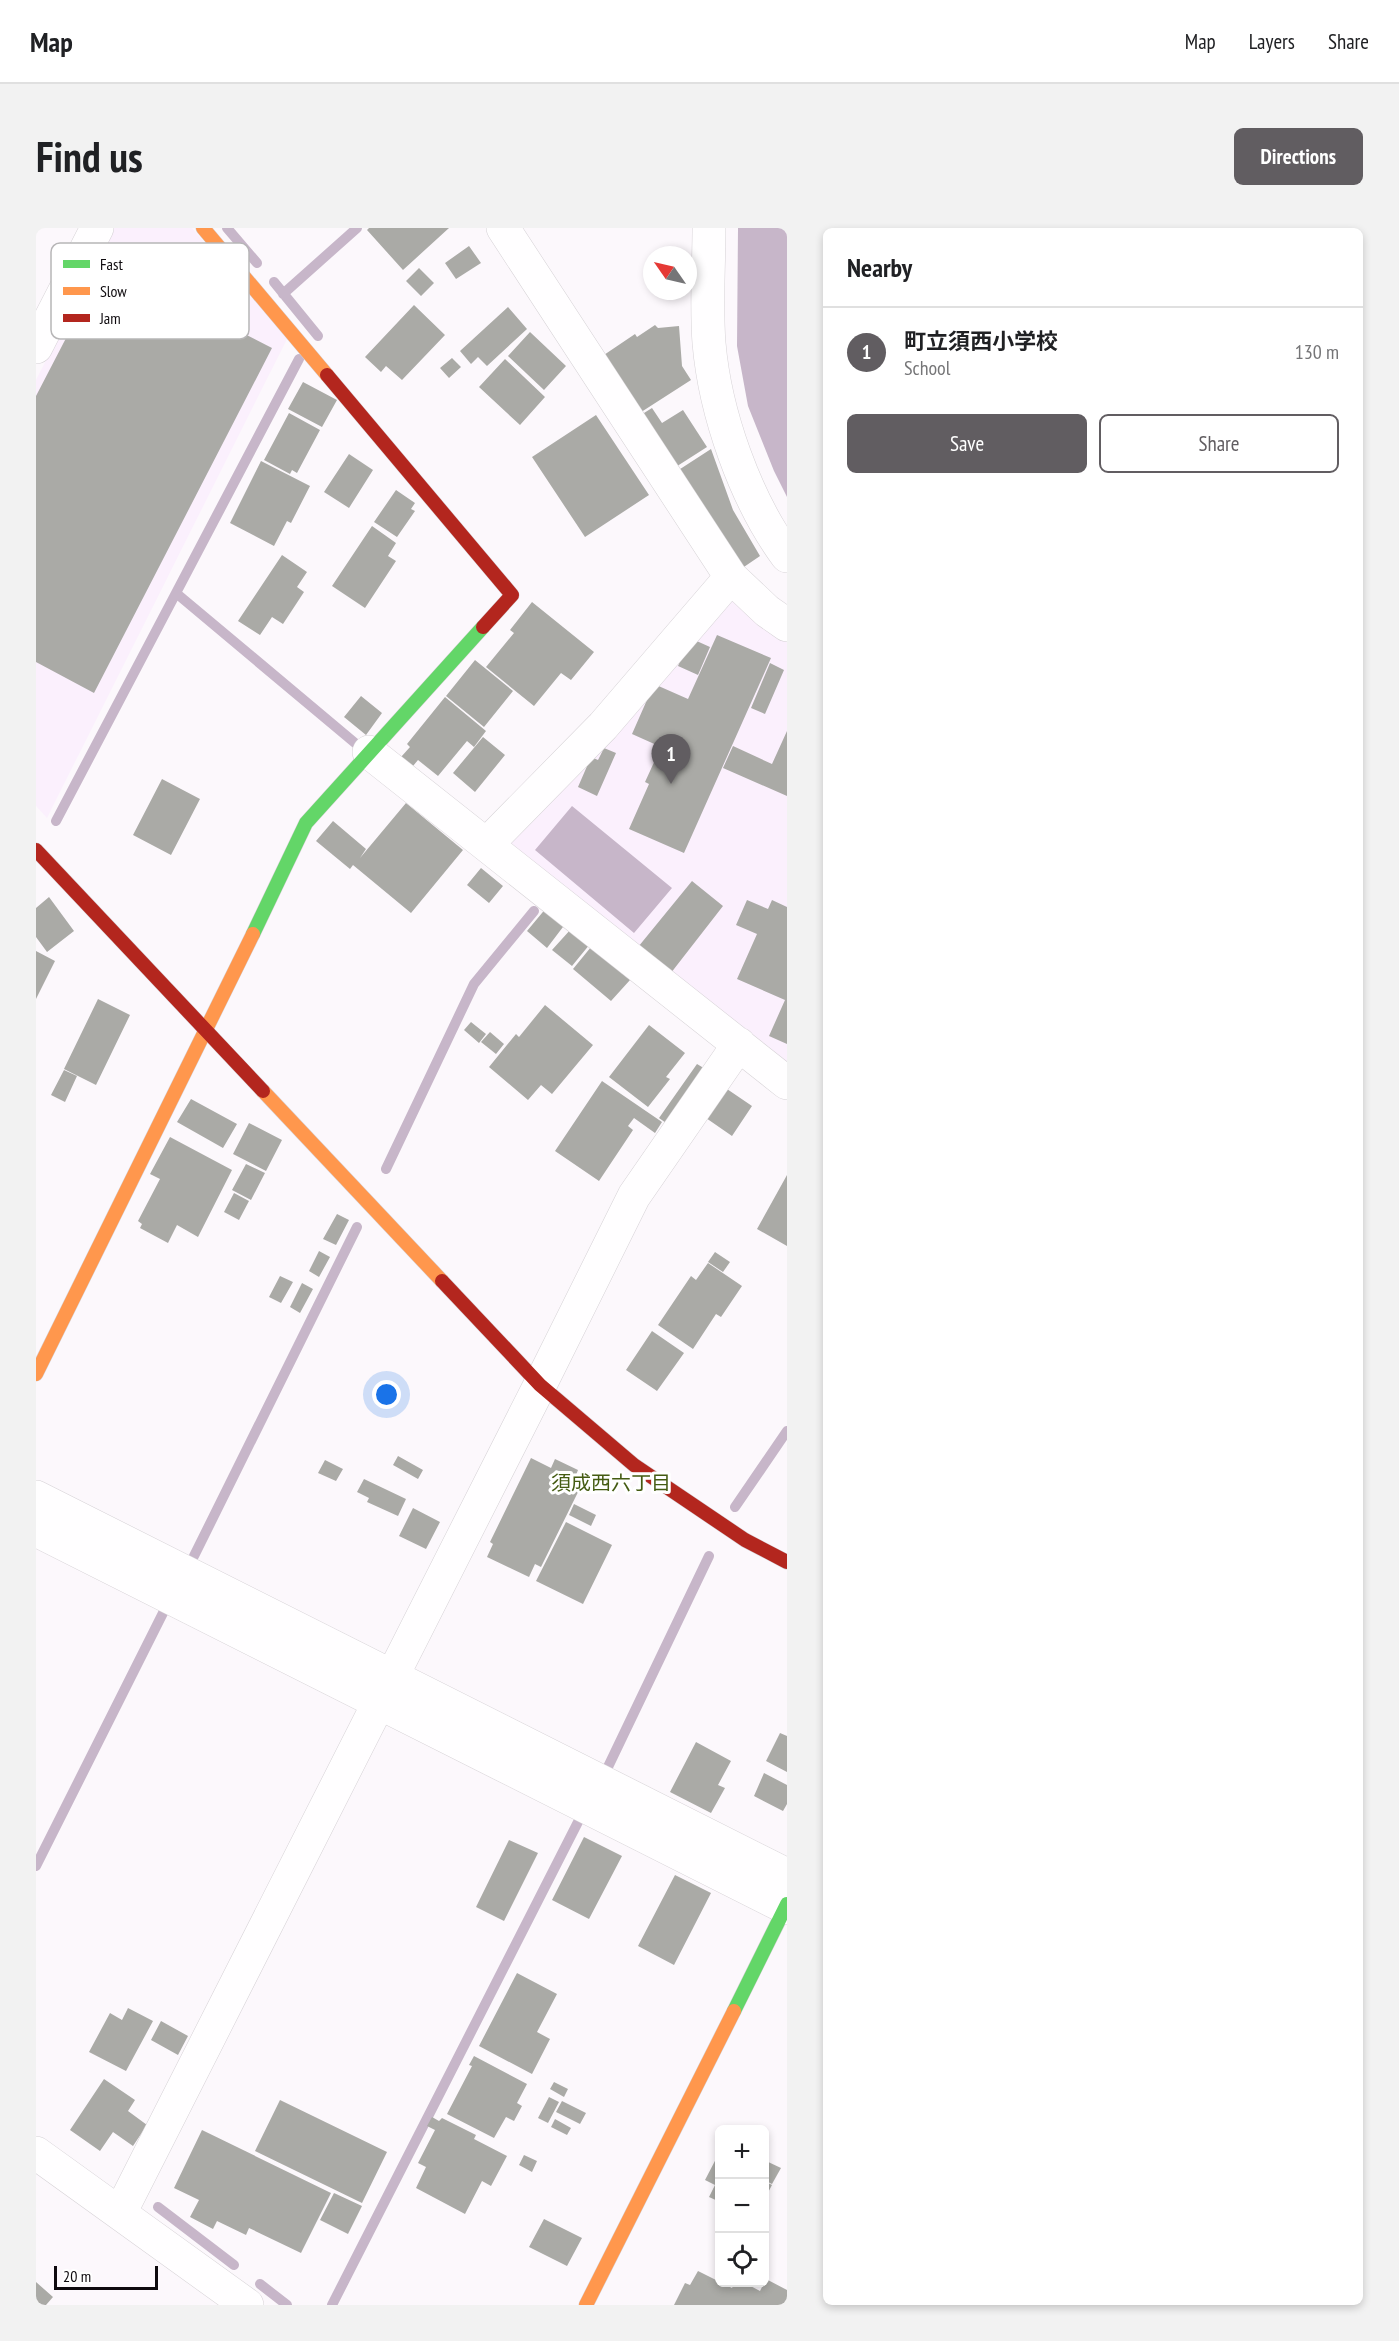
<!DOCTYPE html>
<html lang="en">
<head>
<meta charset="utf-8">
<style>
	body { margin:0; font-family:"PT Sans Narrow","Noto Sans JP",sans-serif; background:#f2f2f2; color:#202124 }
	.controls { position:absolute; right:18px; bottom:18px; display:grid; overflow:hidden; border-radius:9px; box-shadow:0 3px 9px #0003 }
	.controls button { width:54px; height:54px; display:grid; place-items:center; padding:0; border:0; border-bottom:2px solid #e0e0e0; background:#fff; color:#202124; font:30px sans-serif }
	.compass { position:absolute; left:607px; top:18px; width:54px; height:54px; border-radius:50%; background:#fff; box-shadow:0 3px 9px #0003; rotate:304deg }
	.scale { position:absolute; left:18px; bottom:15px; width:104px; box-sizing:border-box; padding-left:6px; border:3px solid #0e0a0e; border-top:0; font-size:16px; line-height:21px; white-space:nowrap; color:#0e0a0e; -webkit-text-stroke:4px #fff; paint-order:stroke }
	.you { position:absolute; left:351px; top:1167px; width:21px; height:21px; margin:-15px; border:4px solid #fff; border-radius:50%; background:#1a73e8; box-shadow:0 0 0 9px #1a73e833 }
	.badge { display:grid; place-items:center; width:39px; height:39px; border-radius:50%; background:#615d61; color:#fff; font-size:20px; font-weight:700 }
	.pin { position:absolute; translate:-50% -50px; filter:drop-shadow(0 2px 3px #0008) }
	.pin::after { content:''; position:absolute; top:32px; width:21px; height:18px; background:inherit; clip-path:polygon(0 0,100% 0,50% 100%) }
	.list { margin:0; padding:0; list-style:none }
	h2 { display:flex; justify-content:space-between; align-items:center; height:78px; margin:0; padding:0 24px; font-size:26px }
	h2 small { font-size:20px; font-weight:400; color:#757577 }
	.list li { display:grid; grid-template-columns:39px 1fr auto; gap:18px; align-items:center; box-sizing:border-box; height:90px; padding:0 24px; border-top:2px solid #e0e0e0 }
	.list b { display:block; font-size:22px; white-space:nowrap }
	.list p { margin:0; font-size:20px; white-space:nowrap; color:#757577 }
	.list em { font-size:20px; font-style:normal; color:#757577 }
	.actions { display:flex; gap:12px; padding:18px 24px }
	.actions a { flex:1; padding:14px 0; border:2px solid #615d61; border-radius:9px; text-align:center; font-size:21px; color:#615d61 }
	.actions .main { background:#615d61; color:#fff }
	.icon { flex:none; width:33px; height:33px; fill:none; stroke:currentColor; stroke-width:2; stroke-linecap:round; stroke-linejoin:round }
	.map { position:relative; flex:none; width:751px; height:2077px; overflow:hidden; border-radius:9px }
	header { display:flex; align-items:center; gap:36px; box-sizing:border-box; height:84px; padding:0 30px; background:#fff; border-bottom:2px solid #e0e0e0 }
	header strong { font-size:28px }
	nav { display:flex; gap:33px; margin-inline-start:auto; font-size:21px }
	.intro { display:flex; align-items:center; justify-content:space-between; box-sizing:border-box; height:144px; padding:0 36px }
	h1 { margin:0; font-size:42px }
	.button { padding:15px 27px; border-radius:9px; background:#615d61; color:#fff; font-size:21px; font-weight:700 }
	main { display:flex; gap:36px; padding:0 36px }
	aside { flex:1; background:#fff; border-radius:9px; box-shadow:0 3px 9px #0003 }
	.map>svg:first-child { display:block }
	.built { fill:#fbf0fd }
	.water { fill:#c7b6c9 }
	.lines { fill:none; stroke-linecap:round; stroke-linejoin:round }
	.stream { stroke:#c7b6c9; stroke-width:10 }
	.building { fill:#aaaaa6 }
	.street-casing { stroke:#d6d2d6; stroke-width:34 }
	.fast-casing { stroke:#d6d2d6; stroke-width:15 }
	.slow-casing { stroke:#d6d2d6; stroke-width:15 }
	.jam-casing { stroke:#d6d2d6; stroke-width:15 }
	.street { stroke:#fffeff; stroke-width:33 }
	.fast { stroke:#63d668; stroke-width:14 }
	.slow { stroke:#ff974d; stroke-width:14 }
	.jam { stroke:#b3261e; stroke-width:14 }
	.labels { text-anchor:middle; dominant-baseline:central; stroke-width:6; stroke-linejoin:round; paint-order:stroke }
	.neighbourhood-label { font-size:20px; fill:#445b12; stroke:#fff }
	.key { fill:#fff; stroke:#b7b6b7; stroke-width:1.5 }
	.key-label { font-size:16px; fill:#0e0a0e }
</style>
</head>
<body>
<header>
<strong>Map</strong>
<nav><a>Map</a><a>Layers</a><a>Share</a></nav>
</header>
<div class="intro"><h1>Find us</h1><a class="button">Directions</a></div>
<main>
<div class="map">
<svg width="751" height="2077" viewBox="0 0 751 2077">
	<rect width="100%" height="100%" fill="#fcf8fc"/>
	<path class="built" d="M77,0H156L251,111L11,590L0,578V152Z
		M697,365L751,406V848L468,622Z"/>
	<path class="water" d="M702,0H751V269L738,243L712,178L701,118Z
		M536,578L636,660L598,705L499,622Z"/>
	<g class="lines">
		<path class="stream" d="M191,0L221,35
			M238,54L282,108
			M247,66L321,0
			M263,131L140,365L319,515
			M20,593L140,365
			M350,941L438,756L498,683
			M699,1279L751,1203
			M158,1328L321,999
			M571,1541L673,1328
			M0,1638L128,1383
			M122,1979L198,2037
			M224,2056L251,2077
			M296,2077L542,1594"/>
	</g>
	<path class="building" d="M333,0H413L367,42L331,2Z
		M433,18L445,35L420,51L409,35Z
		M69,35L236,120L58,465L0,434V168Z
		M383,40L398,55L385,68L370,53Z
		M378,77L409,107L366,152L350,138L345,144L329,129Z
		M472,79L491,101L451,138L442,129L435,136L424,123Z
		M619,97L622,100L643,98L646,138L655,152L599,188L562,131L599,106L601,109Z
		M494,104L530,138L508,162L472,128Z
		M416,130L425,139L413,150L404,140Z
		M469,131L509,169L484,197L443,159Z
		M267,154L301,172L286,199L252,181Z
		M616,180L626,195L647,182L671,219L635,242L600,190Z
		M253,185L284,202L261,245L256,242L254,246L228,232Z
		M560,187L613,267L549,309L496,229Z
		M675,221L697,282L724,328L702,343L638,245Z
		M313,226L337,242L313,280L288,264Z
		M225,233L274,258L255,295L251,293L238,318L194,295Z
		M360,262L379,275L375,281L379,283L361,309L338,294Z
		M336,298L360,315L352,328L360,333L329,380L296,358Z
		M246,327L271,344L261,359L268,364L247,396L236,389L224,407L202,393Z
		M496,374L558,424L535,452L525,445L498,478L450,439L478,405L474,402Z
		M681,407L735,430L648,625L593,601L613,556L609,554L625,519L596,506L618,456L652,471Z
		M654,410L674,419L662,447L642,438Z
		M439,432L477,463L448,499L410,468Z
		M734,435L748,442L729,486L715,480Z
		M325,468L346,485L330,507L308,489Z
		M409,469L450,503L438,519L431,513L402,548L382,532L377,538L365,529L374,519L371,516Z
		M751,503V568L687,540L697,518L736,536Z
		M447,509L469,527L439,564L417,545Z
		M568,520L580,525L561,568L542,559L555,529L562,532Z
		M126,551L164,571L135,627L97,607Z
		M370,575L427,622L375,685L317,637L314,641L280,613L297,593L330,621L324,630Z
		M445,640L467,658L453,675L431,657Z
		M656,653L687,678L631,750L598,724Z
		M13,669L38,703L11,724L0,709V680Z
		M711,672L732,681L736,672L751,679V816L733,808L749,772L701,751L721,706L700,697Z
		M511,679L530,695L511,720L491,703Z
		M535,701L554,716L536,738L516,722Z
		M555,719L594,752L575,773L537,741Z
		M0,723L19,733L0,771Z
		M62,771L94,787L60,857L28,841Z
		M509,777L557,817L516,866L505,857L492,872L453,839L480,806L483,809Z
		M435,794L450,806L443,815L428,802Z
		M613,797L649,825L630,849L634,851L612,879L573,849Z
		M454,804L468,816L460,826L445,814Z
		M661,836L671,842L633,897L623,890Z
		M28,842L41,848L29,874L15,867Z
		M566,853L626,894L619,905L598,890L592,898L597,902L563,953L519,923Z
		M691,861L716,878L696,908L670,890Z
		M155,871L201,896L187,920L141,894Z
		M213,895L246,912L230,943L197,926Z
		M134,909L196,942L162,1009L141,997L132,1015L104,1000L106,996L102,993L124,951L114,946Z
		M210,936L229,945L215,972L196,962Z
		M751,947V1018L721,1001Z
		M198,965L213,973L203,992L188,984Z
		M301,986L313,992L300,1017L287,1011Z
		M283,1023L294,1029L283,1049L273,1043Z
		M679,1024L694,1034L687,1044L672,1034Z
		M672,1035L706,1058L685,1089L680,1086L657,1121L622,1097L655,1048L660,1052Z
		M244,1048L257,1054L245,1075L233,1069Z
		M266,1055L277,1061L264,1085L254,1079Z
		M616,1103L648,1125L621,1163L590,1142Z
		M362,1228L387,1242L382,1251L357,1237Z
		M495,1230L515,1240L519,1231L542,1242L538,1252L546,1256L505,1339L499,1336L493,1349L451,1329L457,1316L454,1314Z
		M289,1232L307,1241L300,1253L282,1245Z
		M328,1251L370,1271L362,1288L331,1274L333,1270L321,1264Z
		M538,1276L560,1287L555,1298L533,1287Z
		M377,1280L404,1294L390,1321L363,1308Z
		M530,1294L576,1317L547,1376L500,1353Z
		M744,1505L751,1508V1544L730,1533Z
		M660,1514L695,1533L682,1557L689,1560L675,1585L634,1564Z
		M728,1545L751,1557V1576L747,1583L718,1568Z
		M548,1609L586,1628L553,1691L516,1672Z
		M473,1612L502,1625L468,1693L440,1679Z
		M639,1647L675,1665L638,1737L602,1718Z
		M481,1745L521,1766L501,1804L514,1811L496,1846L443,1818Z
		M92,1780L117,1793L90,1843L53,1824L74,1785L86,1792Z
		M125,1793L152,1808L142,1827L115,1812Z
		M438,1828L491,1856L481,1875L486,1878L478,1893L470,1889L458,1910L411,1886L436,1838L433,1837Z
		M68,1851L99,1872L92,1883L111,1897L97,1918L77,1904L64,1923L34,1902Z
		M518,1854L532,1861L528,1869L514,1861Z
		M513,1869L523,1874L512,1895L502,1890Z
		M244,1872L351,1924L326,1975L219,1923Z
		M526,1873L550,1885L544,1896L520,1884Z
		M396,1889L403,1893L406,1890L440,1907L438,1911L471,1928L455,1958L446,1953L429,1986L380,1960L390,1939L382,1935L399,1902L391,1898Z
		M519,1891L535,1900L531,1907L515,1899Z
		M166,1902L295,1965L265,2025L213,2000L210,2007L181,1993L177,2001L154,1989L163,1972L138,1960Z
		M488,1927L501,1933L496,1944L483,1937Z
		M681,1929L684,1931V1974L673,1969L679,1957L669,1952Z
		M728,1932L745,1940L736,1956L728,1952Z
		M728,1953L736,1957L728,1972Z
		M298,1965L326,1978L312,2006L284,1992Z
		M508,1991L546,2010L531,2038L493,2019Z
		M662,2043L696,2060L699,2054H707L724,2063L730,2051L751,2062V2077H638L649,2055L654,2057Z
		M0,2054L17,2069L10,2077H0Z"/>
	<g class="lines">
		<defs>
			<path id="street" d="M467,0L695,349L731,383L751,397
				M673,0C673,38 670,77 673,115C679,185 709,271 751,328
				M0,119L61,0
				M333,524L751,855
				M451,616L567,498L695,349
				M0,1269L751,1647
				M0,1302L751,1680
				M0,1925L211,2077
				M84,1985L504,1157L598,968L703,816"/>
			<path id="fast" d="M217,706L270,595L447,399
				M698,1783L751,1676"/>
			<path id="slow" d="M167,0L291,147
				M227,863L406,1053
				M0,1146L217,706
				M550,2077L698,1783"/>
			<path id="jam" d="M291,147L476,367L447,399
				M0,622L227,863
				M406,1053L504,1157L598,1237L709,1312L751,1334"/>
		</defs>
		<use href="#street" class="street-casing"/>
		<use href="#fast" class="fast-casing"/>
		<use href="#slow" class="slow-casing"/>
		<use href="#jam" class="jam-casing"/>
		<use href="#street" class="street"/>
		<use href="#fast" class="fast"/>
		<use href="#slow" class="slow"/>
		<use href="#jam" class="jam"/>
	</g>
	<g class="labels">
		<g class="neighbourhood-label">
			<text x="575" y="1255">須成西六丁目</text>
		</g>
	</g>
	<rect x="15" y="15" width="198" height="96" rx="9" class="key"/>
	<rect x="27" y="32" width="27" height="8" fill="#63d668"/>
	<rect x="27" y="59" width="27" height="8" fill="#ff974d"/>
	<rect x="27" y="86" width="27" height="8" fill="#b3261e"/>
	<g class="key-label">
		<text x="64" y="42">Fast</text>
		<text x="64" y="69">Slow</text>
		<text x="64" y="96">Jam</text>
	</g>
</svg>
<div class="controls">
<button>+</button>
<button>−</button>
<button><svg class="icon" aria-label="locate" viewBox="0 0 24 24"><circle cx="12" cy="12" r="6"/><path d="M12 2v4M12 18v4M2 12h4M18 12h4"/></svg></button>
</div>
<svg class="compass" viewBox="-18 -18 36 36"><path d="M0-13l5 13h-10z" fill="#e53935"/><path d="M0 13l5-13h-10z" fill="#757577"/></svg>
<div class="scale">20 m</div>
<div class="you"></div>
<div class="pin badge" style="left:635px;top:556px">1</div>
</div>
<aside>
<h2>Nearby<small></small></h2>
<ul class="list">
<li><span class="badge">1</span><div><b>町立須西小学校</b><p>School</p></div><em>130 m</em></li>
</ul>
<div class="actions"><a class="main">Save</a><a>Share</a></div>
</aside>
</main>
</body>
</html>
